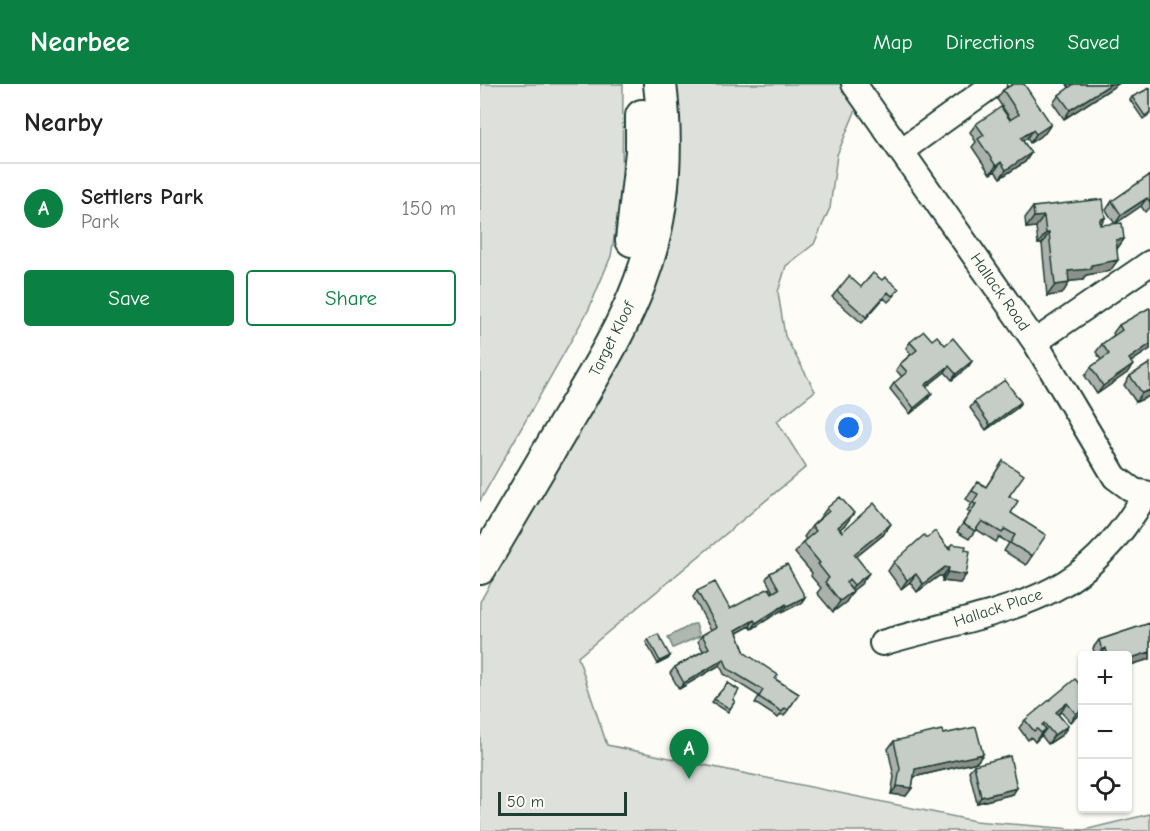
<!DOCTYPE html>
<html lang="en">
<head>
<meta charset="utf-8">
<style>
	body { margin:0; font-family:"Comic Neue",sans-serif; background:#f2f2f2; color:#222 }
	.controls { position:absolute; right:18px; bottom:18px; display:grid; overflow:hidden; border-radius:6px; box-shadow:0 2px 4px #0004 }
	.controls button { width:54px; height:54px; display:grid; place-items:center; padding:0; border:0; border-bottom:2px solid #e0e0e0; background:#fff; color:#222; font:30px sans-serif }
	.scale { position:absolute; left:18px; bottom:15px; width:129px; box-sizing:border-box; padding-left:6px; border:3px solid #1f3d34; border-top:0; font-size:16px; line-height:21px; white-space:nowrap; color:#1f3d34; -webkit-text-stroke:4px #fdfcf7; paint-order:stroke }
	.you { position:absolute; left:369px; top:344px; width:21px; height:21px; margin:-15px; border:4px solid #fff; border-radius:50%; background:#1a73e8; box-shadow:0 0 0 9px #1a73e833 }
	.badge { display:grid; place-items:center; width:39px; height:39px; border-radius:50%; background:#0b8043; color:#fff; font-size:20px; font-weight:700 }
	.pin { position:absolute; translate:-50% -50px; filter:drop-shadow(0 2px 3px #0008) }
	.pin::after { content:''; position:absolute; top:32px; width:21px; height:18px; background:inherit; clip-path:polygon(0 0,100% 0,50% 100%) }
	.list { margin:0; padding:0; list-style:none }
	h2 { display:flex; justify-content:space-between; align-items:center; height:78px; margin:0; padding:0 24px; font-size:26px }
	h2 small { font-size:20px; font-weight:400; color:#767676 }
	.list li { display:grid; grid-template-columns:39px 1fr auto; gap:18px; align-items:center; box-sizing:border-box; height:90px; padding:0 24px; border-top:2px solid #e0e0e0 }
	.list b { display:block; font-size:22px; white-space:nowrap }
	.list p { margin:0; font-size:20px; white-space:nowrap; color:#767676 }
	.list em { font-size:20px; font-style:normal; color:#767676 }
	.actions { display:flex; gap:12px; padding:18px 24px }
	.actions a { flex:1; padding:14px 0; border:2px solid #0b8043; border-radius:6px; text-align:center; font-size:21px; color:#0b8043 }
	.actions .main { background:#0b8043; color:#fff }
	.icon { flex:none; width:33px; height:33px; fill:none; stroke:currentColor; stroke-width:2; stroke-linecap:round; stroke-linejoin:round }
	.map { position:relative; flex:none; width:670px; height:747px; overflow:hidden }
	header { display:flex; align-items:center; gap:36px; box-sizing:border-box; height:84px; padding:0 30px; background:#0b8043; color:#fff }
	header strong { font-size:28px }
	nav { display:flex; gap:33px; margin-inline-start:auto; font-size:21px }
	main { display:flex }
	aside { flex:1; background:#fff }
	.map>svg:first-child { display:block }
	.green { fill:#dde0db; stroke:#7e8e88; stroke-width:1.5 }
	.water { fill:#aeb8b1; stroke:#75877f; stroke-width:1.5 }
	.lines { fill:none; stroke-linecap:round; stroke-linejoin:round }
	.minor-casing { stroke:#1f3d34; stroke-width:28 }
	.major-casing { stroke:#1f3d34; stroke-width:36 }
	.minor { stroke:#fdfcf7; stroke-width:24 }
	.major { stroke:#fdfcf7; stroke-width:32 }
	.wall { fill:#aab0ab; stroke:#1f3d34; stroke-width:1.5 }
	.shaded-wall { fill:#8b908b; stroke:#1f3d34; stroke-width:1.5 }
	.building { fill:#c6cdc7; stroke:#1f3d34; stroke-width:1.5 }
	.labels { text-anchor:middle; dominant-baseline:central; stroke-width:4.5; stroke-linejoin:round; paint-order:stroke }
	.street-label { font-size:16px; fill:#1f3d34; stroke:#fdfcf7 }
</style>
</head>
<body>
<header>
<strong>Nearbee</strong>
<nav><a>Map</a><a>Directions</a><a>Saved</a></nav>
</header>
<main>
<aside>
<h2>Nearby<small></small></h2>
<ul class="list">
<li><span class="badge">A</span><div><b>Settlers Park</b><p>Park</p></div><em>150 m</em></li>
</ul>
<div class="actions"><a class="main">Save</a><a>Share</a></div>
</aside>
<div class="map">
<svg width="670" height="747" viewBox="0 0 670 747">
	<rect width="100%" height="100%" fill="#fdfcf7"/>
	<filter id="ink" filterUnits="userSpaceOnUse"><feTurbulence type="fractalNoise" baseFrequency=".0167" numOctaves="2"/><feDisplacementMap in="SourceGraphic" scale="12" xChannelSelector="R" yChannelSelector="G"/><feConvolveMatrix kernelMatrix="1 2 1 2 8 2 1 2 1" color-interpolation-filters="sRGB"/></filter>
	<g filter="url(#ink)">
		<path class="green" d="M0,0H143L142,106L131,172L109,225L0,417Z
			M194,0H374L382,11L357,71L350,124L334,160L306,182L298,208L305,252L335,307L297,337L326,383L98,573L127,661L495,737L604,746L670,730V747H0V518L167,225L189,163L199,106Z"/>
		<path class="water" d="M213,540H216L220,552L193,564L188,553Z"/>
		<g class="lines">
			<defs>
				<path id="minor" d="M374,0L555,258L635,393L654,407L670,410
					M421,67L514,0
					M555,258L670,179
					M402,559C454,543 527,530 574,505C613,485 644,447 666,410"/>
				<path id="major" d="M152,156L162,68V32
					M0,484C29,434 59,385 88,335C114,291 142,246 160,198C184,135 188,66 180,0"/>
			</defs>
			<use href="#minor" class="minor-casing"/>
			<use href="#major" class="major-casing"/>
			<use href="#minor" class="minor"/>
			<use href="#major" class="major"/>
		</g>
		<path class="wall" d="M587,0H638L584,35L573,19L579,11L589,4Z
			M670,4V30L663,35L650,16L652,13Z
			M523,6L571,40L565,49L550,59L547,54L543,57L551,69L545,78L520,94L515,87L510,90L492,63L496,58L490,48L496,40L531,36L517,15Z
			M670,91V124L665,128L661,122L635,140L626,126L632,117Z
			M553,123L625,134L620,141L644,155L637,165L630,187L606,191L603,196L589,197L582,210L567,212L562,160H558L556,143L546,144L545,134Z
			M381,203L415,211L408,218L404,214L382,239L352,213L357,207Z
			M670,225V265L651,278L647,289L617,310L605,292L611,283L621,276L616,268L622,260L634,251L633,249L639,241Z
			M452,256L465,261L492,277L488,283L472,296L465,288L446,303L448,315L430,330L410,305L414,299L422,293L416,286L420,280L431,270L426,264L430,258Z
			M650,292L670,312L656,318L644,301Z
			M494,318L537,324L506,346L490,324Z
			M523,377L530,412L531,429L552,472L546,481L524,467L529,459L519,453L516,458L496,445L489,455L477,448L490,429L487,427L492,419L486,415L498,398L506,403Z
			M347,424L366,440L360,445L362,448L403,451L376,473L381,500L373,506L366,518L353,528L337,509L341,504L331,492L332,489L315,469L323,458L326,455L324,453L332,442L339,435Z
			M447,454L468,464L472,460L485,466L486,491L480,499L462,497L463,492H459L437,508L430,498L421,505L408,487L414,478Z
			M290,489L325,513L321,519L303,528L302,526L272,545L270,542L257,549L265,569L295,595L319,610L304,632L301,630L298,634L275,619L279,612L244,590L240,581L199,605L190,589L195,583L223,567L218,557L222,551L231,546L213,513L217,507L250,525L293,508L286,495Z
			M670,539V575L650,581L648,585V572H615L613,564L619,556Z
			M168,555L190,572L188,575L178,580L166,558Z
			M248,599L253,616L255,617L248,628L232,618Z
			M603,604V628L590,638L581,628L578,630L588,642L582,651L568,660L561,651L555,658L551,653L548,656L539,644L545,636Z
			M463,650L503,670L497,678L434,693L432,704L426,712L411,710L414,693L408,665L414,657Z
			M494,681L533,710L497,719L489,687Z"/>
		<path class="shaded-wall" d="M631,0H638L584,35L590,26Z
			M571,40L565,49L550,59L556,50Z
			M553,46L547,54L535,62L541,54Z
			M551,69L545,78L520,94L526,86Z
			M521,78L515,87L510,90L516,82Z
			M667,114L661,122L635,140L641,131Z
			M564,132L556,143L546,144L554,133Z
			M625,134L618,145L620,135Z
			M566,149H569L562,160H558Z
			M644,155L636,166V156Z
			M638,176L630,187L606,191L603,196L580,198L588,187L611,181Z
			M589,199L582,210L567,212L575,201Z
			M670,260V265L643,283L649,275Z
			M492,277L488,283L472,296L476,290Z
			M653,281L647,289L617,310L623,302Z
			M469,282L465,288L441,307L445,301Z
			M670,306V312L656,318L662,309Z
			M452,309L448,315L430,330L434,324Z
			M541,318L537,324L506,346L510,341Z
			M374,429L366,440L350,454L358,443Z
			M411,440L403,451L366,481L374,470Z
			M465,483L469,484L463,492H459L437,508L443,500Z
			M468,488L486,491L480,499L462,497Z
			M389,489L381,500L366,512L374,501Z
			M436,490L430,498L421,505L427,496Z
			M373,507L366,518L353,528L360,517Z
			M325,513L321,519L303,528L307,522Z
			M306,520L302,526L272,545L276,539Z
			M274,536L270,542L252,552L256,546Z
			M626,564L621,572H618L622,566Z
			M670,568V575L650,581L648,585V579L651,574Z
			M190,572L188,575L178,580L180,577Z
			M244,575L240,581L199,605L204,599Z
			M587,619L581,628L570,637L576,628Z
			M603,624V628L590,638L596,630Z
			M588,642L582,651L568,660L574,651Z
			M566,645L560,653L555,658L561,649Z
			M503,670L497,678L429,694L435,685Z
			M417,702L432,704L426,712L411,710Z
			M537,704L533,710L497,719L501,713Z"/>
		<path class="building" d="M533,0H544L571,40L556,50L553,46L541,54L551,69L526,86L521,78L516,82L498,55L504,51L496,40L521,23L530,36L539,30L523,6Z
			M594,0H631L590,26L579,11Z
			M670,4V28L665,32L652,13Z
			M670,91V118L667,114L641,131L632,117Z
			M623,115L625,134L620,135V141L642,139L644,155L636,156L638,176L611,181V185L588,187L589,199L575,201L569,149H566L564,132L554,133L553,123Z
			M393,189L402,196L405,193L419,205L412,212L408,208L386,233L357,207L369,192L381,203Z
			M669,224L670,225V260L649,275L653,281L623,302L611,283L629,270L622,260L642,246L639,241Z
			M444,247L452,256L457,252L465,261L473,254L492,277L476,290L469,282L445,301L452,309L434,324L414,299L427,288L420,280L437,266L430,258Z
			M670,279V306L662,309L650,292Z
			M525,296L541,318L510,341L494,318Z
			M523,377L544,391L529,412L538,417L531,429L566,451L552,472L530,459L535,451L525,445L522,449L502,437L495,447L483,440L496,420L493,419L498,410L492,407L498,398L506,403Z
			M360,413L374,429L358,443L362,448L394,419L411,440L374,470L389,489L374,501L369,495L366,498L373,507L360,517L345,498L349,494L338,480L340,479L323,458L336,447L332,442L349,427L347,424Z
			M455,447L468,464L471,465L472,460L486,462L485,466L490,467L486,491L468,488L469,484L465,483L443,500L436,490L427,496L414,478L444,451L447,454Z
			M307,480L325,513L307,522L306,520L276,539L274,536L256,546L265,569L298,591L295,595L319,610L308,626L305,624L302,628L279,613L283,606L248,585L244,575L204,599L195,583L229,564L222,551L237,543L217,507L235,498L250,525L289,504L292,509L299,505L290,489Z
			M670,539V568L651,574L652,578L648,580V572H628L626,564L622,566L619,556Z
			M178,550L190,572L180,577L168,555Z
			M595,595L603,604V624L596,630L587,619L576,628L588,642L574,651L564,639L562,641L566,645L561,649L557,645L554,647L545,636Z
			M248,599L259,606L253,616L255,617L250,625L234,615Z
			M496,643L503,670L435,685L432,704L417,702L420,684L414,657L462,646L463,650Z
			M530,672L537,704L501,713L494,681Z"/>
	</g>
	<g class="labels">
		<g class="street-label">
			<text transform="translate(520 208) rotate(55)">Hallack Road</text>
			<text transform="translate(132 255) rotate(-63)">Target Kloof</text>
			<text transform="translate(518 524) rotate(-18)">Hallack Place</text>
		</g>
	</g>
</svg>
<div class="controls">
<button>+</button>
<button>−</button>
<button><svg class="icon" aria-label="locate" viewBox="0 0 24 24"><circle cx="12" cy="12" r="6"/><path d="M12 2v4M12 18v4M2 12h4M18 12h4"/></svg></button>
</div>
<div class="scale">50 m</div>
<div class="you"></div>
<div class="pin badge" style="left:209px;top:695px">A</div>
</div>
</main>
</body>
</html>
